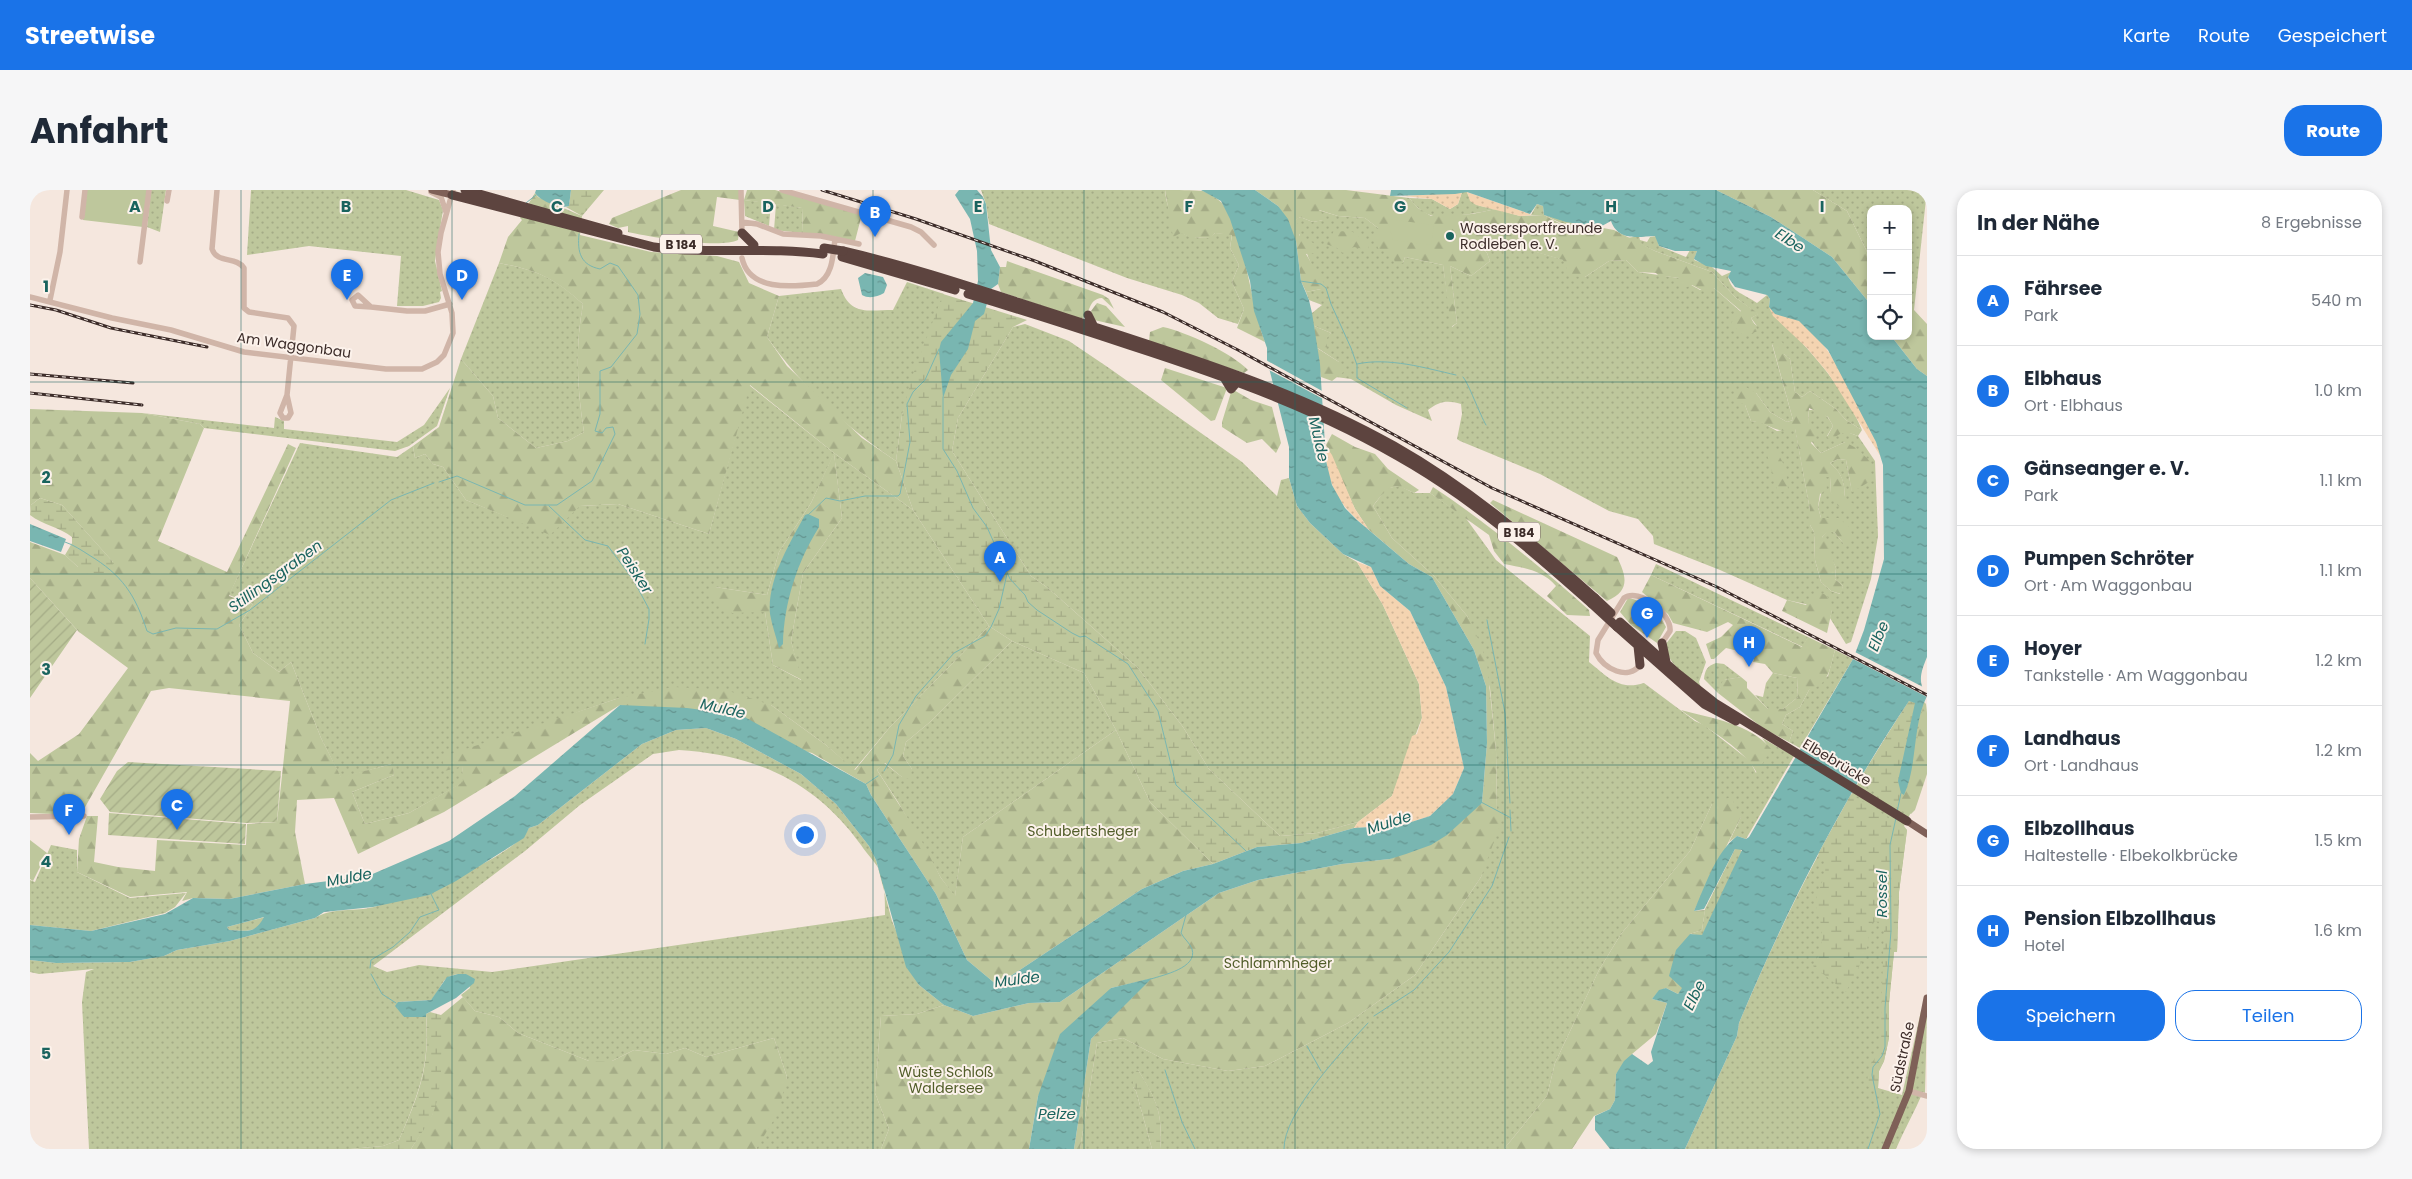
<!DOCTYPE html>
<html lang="de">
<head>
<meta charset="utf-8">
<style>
	body { margin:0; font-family:Poppins,sans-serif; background:#f6f6f7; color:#1f2937 }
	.controls { position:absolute; right:15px; top:15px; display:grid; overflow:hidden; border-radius:10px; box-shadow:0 2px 8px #0003 }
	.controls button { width:45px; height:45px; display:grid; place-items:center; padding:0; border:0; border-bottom:1px solid #e0e1e3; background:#fff; color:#1f2937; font:25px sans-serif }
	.you { position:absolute; left:774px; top:644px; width:18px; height:18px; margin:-12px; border:4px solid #fff; border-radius:50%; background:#1a73e8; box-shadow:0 0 0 8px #1a73e833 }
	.badge { display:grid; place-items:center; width:32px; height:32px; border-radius:50%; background:#1a73e8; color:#fff; font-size:16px; font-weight:700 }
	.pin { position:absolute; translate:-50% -41px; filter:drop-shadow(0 1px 2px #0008) }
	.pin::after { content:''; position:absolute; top:26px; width:18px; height:15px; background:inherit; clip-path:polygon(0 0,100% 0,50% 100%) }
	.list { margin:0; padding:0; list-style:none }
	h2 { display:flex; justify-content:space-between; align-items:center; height:65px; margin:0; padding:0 20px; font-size:21px }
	h2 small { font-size:16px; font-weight:400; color:#747a83 }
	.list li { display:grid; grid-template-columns:32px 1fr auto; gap:15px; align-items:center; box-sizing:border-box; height:90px; padding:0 20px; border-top:1px solid #e0e1e3 }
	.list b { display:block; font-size:19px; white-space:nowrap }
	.list p { margin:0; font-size:16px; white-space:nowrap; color:#747a83 }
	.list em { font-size:16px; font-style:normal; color:#747a83 }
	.actions { display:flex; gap:10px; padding:15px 20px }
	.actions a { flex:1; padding:11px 0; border:1px solid #1a73e8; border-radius:20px; text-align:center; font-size:18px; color:#1a73e8 }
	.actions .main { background:#1a73e8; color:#fff }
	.icon { flex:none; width:28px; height:28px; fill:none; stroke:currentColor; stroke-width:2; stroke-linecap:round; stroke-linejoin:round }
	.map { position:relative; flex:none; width:1897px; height:959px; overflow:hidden; border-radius:20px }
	header { display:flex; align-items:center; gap:30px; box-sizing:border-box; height:70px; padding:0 25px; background:#1a73e8; color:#fff }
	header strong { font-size:24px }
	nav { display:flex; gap:28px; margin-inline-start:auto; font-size:18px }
	.intro { display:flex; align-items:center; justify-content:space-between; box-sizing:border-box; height:120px; padding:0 30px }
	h1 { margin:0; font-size:35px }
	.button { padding:12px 22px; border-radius:20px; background:#1a73e8; color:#fff; font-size:18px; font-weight:700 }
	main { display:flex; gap:30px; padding:0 30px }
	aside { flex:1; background:#fff; border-radius:20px; box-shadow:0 2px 8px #0003 }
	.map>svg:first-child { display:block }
	.grass { fill:url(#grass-dots); fill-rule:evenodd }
	.forest { fill:url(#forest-firs) }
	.wetland { fill:url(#wetland-marsh) }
	.sand { fill:url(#sand-dots) }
	.park { fill:#bec79c }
	.garden { fill:url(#garden-furrows) }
	.water { fill:url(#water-ripples); fill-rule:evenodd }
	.pier { fill:#f5e7de }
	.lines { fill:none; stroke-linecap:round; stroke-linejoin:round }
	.stream { stroke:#79b6b1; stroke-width:1 }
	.minor { stroke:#d0b5a8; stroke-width:5.5 }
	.major { stroke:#7f6058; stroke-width:7 }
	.highway { stroke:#5d443f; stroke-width:9 }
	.rail-casing { stroke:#3c2c29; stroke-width:3 }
	.rail { stroke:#fcf2eb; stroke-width:1; stroke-dasharray:4; stroke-linecap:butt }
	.highway-bridge { stroke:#5d443f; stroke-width:9 }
	.grid { fill:none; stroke:#19635e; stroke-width:1; stroke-opacity:0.55 }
	.poi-dot { fill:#19635e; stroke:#fcf2eb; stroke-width:2 }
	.labels { text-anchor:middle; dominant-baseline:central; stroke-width:4; stroke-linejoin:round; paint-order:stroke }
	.shield { fill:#fcf2eb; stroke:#766763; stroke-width:1 }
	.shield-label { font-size:12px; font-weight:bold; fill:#3c2c29 }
	.poi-label { font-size:14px; fill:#3c2c29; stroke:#fcf2eb; text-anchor:start }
	.street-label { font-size:14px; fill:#3c2c29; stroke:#fcf2eb }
	.park-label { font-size:14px; fill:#515d29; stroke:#fcf2eb }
	.water-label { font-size:15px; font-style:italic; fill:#19635e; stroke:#fcf2eb }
	.grid-label { font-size:16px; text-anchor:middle; font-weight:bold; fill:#19635e; stroke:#fcf2eb; stroke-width:4; stroke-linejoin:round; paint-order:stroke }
</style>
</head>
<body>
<header>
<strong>Streetwise</strong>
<nav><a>Karte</a><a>Route</a><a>Gespeichert</a></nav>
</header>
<div class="intro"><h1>Anfahrt</h1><a class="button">Route</a></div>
<main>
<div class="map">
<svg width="1897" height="959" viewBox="0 0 1897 959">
	<defs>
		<pattern id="grass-dots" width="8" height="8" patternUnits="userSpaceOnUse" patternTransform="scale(1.25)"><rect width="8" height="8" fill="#bec79c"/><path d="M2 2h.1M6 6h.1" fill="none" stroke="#a4ab86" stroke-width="1.8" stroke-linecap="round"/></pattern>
		<pattern id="forest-firs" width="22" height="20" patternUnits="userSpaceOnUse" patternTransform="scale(1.25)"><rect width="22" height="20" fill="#bec79c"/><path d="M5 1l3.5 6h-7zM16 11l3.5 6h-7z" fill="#a4ab86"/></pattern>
		<pattern id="wetland-marsh" width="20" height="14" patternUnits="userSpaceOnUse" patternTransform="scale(1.25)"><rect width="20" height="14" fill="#bec79c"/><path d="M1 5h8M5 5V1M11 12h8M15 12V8" fill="none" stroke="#a4ab86"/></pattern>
		<pattern id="sand-dots" width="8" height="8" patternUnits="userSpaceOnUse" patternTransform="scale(1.25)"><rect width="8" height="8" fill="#f4d4b1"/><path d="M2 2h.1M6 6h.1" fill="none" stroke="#d2b698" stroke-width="1.8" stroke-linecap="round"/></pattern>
		<pattern id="garden-furrows" width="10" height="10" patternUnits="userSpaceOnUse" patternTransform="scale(1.25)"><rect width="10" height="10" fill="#bec79c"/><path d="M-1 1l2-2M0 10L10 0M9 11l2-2" fill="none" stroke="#a4ab86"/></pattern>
		<pattern id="water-ripples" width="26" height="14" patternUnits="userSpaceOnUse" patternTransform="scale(1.25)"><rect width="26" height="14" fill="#79b6b1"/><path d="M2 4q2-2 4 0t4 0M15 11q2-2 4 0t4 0" fill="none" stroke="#649490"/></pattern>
	</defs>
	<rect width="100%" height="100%" fill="#f5e7de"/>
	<path class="grass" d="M121,0H136L130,42L117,37Z
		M221,0H376L409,10L413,20L405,71L412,101L410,102L411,108L409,112L393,116H367L371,66L279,56L217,65Z
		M951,0H1135C1136,13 1143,39 1156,45C1162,48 1172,47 1179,48L1185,43L1202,44L1200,58L1209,75L1202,92L1214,119L1208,134L1188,128L1169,113L1152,105L1097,88L959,34L956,14Z
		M1783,0H1897L1884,120H1878V19H1841V70L1817,21Z
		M1432,2H1437C1442,17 1452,16 1466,19C1453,22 1411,30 1400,25C1391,22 1385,15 1379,8L1402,9L1420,19L1428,14Z
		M714,10L741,13L739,36L715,26Z
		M746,14L772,18L773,43L744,40Z
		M1507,14L1513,16L1514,25L1546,33L1545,45L1527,42L1533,34L1514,25H1501Z
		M1288,20L1308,26L1335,28L1348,38L1364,65L1373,73L1375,67L1413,75L1422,137L1427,133L1420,76L1441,86L1460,71L1457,63L1449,54L1459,48L1534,70L1555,87L1579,71L1596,70L1608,82L1649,88L1670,100L1684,98L1727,136L1721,128L1728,124L1706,108L1682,82L1625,61L1597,48L1609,46L1610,50L1617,52L1620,47L1626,46L1629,56L1656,67L1660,60L1667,61L1664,70L1682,77L1692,86L1701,82L1698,87C1702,103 1715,104 1727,113L1737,105L1740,109L1739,117C1772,153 1814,194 1832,240L1816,230L1806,219L1780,201L1772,207L1765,202L1760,169L1742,154L1763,230L1757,232L1740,222L1726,203L1715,215L1721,231L1731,232L1747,241L1765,238L1780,320V335L1784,342L1785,370L1791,392L1801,401L1810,404L1813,396L1805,389L1806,378L1792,347L1799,340L1805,343L1814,354L1799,328H1791L1788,317L1795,287L1800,286L1801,303L1814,307C1816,294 1811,282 1800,273L1808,269L1816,270L1822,302L1815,252L1791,263C1777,250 1777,239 1779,220C1791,219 1798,225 1803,236L1797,246L1817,242L1828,246L1845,271L1848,346L1841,389L1821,452L1816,454L1800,428L1802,420L1757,410L1690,380L1624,354L1623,346L1608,329L1579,321L1510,284L1430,251L1427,249L1432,224L1431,214C1417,210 1410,211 1398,220L1402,231L1366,215L1321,189L1306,187L1309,172L1286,157L1301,143L1282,135V123L1292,115L1279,110L1276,102L1291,99L1264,31L1270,27L1283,32L1293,30Z
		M469,73C509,81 523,87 553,114C545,157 547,199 554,242L538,251L506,258L468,228L463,206L431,169Z
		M877,92L914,104L872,225L866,271C817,238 771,196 737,147L749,106L811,99C821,126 838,120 863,120Z
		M995,134L1039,151L1079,178L1212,272L1247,306L1251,290L1259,288L1267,316L1280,333L1313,364L1327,372L1353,415L1389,494L1392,528L1362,606L1328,632L1287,643L1250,646L1179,579L1153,537L1108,478L1018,398L1001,386L922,261L928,228L983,137Z
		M719,195L804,263L883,320L959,436L860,537L824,580L796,555L741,515L589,508L548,522L432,576L434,592L379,623L335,634L322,602L364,585L361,574L311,588L291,548L261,472L249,482L223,463L209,435L223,414L199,405L270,253L367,267L383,256L385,268L395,264L403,274L413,277L436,310L478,327L550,316L588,314L679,344ZM804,264L812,328L773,383L761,451L771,490L743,475L735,422L685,397L737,405L749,362L781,313Z
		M420,198L407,236L379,256L365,261L174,238L170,234L112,223L244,238L245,227L254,231V239L367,252L394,235Z
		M1370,296L1384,303H1400L1435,327L1466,370L1560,446L1559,472C1578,487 1589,501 1614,493L1665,531L1674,535L1720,571L1726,583L1740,559L1732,548L1764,566L1716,649L1707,646L1699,652L1711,627L1682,614L1660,661L1591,744L1569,780L1525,873L1517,906L1474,959H1130C1133,923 1127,911 1108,880L1103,897L1106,901L1122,959H1050L1067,853L1093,848L1133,869L1198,881L1235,876L1318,833L1385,785L1451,687L1467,621L1466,561L1460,498L1438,427L1404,386L1362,348L1343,316L1357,298Z
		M1626,374L1778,447L1773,457L1621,385Z
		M1646,441H1655L1666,448L1676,472L1669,492L1672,500C1659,488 1637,474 1635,455Z
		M982,451L1054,483L1086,540L933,647L925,707L911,688L868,612L847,580L854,573L872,587L882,579L873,566L876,552L900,532Z
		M1805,460L1823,469L1770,558L1759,552L1763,541L1752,534L1756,525L1770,517L1779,500L1798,486Z
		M1686,473L1694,474L1711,487L1694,490L1688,503L1674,489C1675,480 1677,476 1686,473Z
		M1743,483L1767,488L1768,507L1753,519H1738L1725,505L1733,507L1736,493Z
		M1879,511L1896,514C1897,561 1897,595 1874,636L1877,640L1869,702L1867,762H1864L1859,813V848L1854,871L1849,881L1848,898L1872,905L1891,821L1897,822L1895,903L1893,902C1885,921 1874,940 1866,959H1655L1707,846L1709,833C1756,721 1812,613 1879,511Z
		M676,538L706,549L771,584L806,614L839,656L846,670L862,731L889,795L914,815L887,824L851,826L845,903L859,939L851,959H726L757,887L744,848L676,867L655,858L636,864L604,860L582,871H559L488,843L469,827L445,821L431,805L440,798L436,784C410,783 415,795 401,810L368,812L374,827H396C400,876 388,906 369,950L353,956L320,959H59L52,812L56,782L64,779L9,784L0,782V770L26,773L100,772L134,766L147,760L200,751L285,728C303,717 325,722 344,717C380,707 483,669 499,638L508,635L612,554L646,540ZM649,560C726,565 785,591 831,655C837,664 847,674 851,683C855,694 855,713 855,725L462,782L389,775L357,782L343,776L495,661L550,615L623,564Z
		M21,655L47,660V682L100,708L156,703L145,717L135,723L61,741L0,735V690L5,692Z
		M1709,658L1712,662L1672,746L1660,744L1672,740L1675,719L1705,659Z
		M235,727C229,744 213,741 199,740L197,737Z"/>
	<path class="forest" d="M651,0H710V10L687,7L683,36L709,42L708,50C690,59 620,47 598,42V36L588,38L579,34L582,28Z
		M717,0H745L832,24L825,51L792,44L773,43L772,18L714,10Z
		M1135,0C1146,0 1163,0 1173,1C1179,3 1188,9 1192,13C1217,50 1219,110 1235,152L1207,138L1214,119L1202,92L1209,75L1200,58L1202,45L1185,43L1180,48L1159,47L1151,43L1143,47Z
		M1225,0H1316L1379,8L1388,18L1401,26L1442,24L1466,19L1490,26L1514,25L1533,35L1528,42L1544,45L1546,33L1584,40L1625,61L1682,82L1706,108L1729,124L1721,128L1728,141L1714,146L1701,133L1711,121L1684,98L1677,103L1662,95L1652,99L1649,88L1634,86L1631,88L1626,83L1608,82L1596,70L1579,71L1555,87L1540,86L1533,70L1459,48L1449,54L1457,63L1460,71L1441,86L1420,76L1427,133L1421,137L1413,75L1375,67L1373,73H1365L1363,65L1348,58L1345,48L1348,38L1335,28L1308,26L1289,20L1294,30L1283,32L1270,27L1265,31L1271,38L1269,45L1285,54V63L1276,64C1283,75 1286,84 1295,94L1291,99L1276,102L1271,91L1266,51L1248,16Z
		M1686,0H1783L1817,21L1841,70V115L1802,67L1741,27Z
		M505,3L508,7L552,26L550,45L621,62L687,66L709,72L719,93L749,106L737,147L757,176L832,248L866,271L883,320L804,263L812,328L773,383L761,451L772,490L743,475L735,422L702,423L676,404L685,397L737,405L749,362L781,313L804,263L720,195L679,344L588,314L550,316L520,345L436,310L413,277L403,274L395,264L385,268L383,256L409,237L431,169L463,206L468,228L506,258L538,251L554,242C547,199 545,157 553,114C522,87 509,81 469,73L478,47L492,30L490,28Z
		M1304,41L1323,42L1338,54L1339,60L1324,57L1313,63L1307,58L1296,54Z
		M977,71L1073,105L1079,109L1084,119L1072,108C1057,109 1062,124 1051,129L971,102L968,94L970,77H976Z
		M1067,113L1076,116L1095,137L1064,130L1061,121Z
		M1878,120H1884L1897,134V186L1887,179L1861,146H1878Z
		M1282,135L1301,143L1297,148V157L1287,158L1309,172L1316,180L1302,191L1291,187Z
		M1133,137C1156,142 1202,163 1218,180L1214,183L1119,151L1120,142Z
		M1752,152L1755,157L1754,164L1760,169L1765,202L1772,207L1780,201L1806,219L1816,230L1832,240L1828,246C1817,242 1811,241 1802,250L1797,247L1803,236L1798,227L1779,218L1778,233L1787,244L1781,253L1791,263L1815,252L1826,258L1840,271L1839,292L1822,302L1816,270L1808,269L1800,273C1811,282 1816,293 1814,307L1826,316L1822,322L1808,316L1801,303L1800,287H1795L1797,300L1790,304L1788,317L1791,328H1809L1819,337L1824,349L1814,354L1805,343L1799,341L1792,347L1803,356L1800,362L1806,378L1805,389L1813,396L1811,404L1801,401L1791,392L1785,370L1784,342L1780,335V320L1765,239C1746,245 1740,233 1721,231L1715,215L1707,211L1705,202L1714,196L1726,203L1740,222L1757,232L1763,230L1742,153Z
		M1135,178L1197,198L1185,230L1181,231L1131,190Z
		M1202,199L1221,210L1242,217L1251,253L1246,263L1232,249L1217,253L1192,237V232Z
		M0,219L112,223L170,234L174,238L128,351L197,382L258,254L266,258L199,406L223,414L209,435L223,463L249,482L261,472L291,548L311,587L362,574L364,585L322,602L335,634L379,623L433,592L432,576L415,581L412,567L589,508L644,497L696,500L741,515L796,555L825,580L860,537L959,436L982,451L900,532L876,552L873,566L882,579L880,589L873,588L855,573L847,580L888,644L911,688L925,706L933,647L1086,540L1120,612L1183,674L1153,681L1112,699L967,795L937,770L906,704L841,605L836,594L782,563L590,515L414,622L328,664L304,608L267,610L265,642L275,694L199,709L163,708L152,711L157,702L100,707L47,682L49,649L57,626H68L64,672L88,677L125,681L127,650L216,655L217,634L247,632L260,511L139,498L121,501L54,619L23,624L0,623V563L8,571L49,544L98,478L49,442L0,388V352L35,365L48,377L83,372L32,315L10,308L1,315L0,323Z
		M1302,244L1325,257L1345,264L1358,279L1389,300L1384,303C1361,291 1358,297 1343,316L1362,348L1404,386L1438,427L1450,453L1457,473L1466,561L1467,621L1474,624L1451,687L1385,785L1318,833L1235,876L1198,881L1133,869L1093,848L1067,853L1050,959H1044L1061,849L1120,789L1081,798L1008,906L999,959H851L859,939L845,903L851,826L887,824L914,815L943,826L999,813L1030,812L1189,703L1228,690L1312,674L1360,669L1452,613L1457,553L1456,496L1444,460L1402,387L1379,374L1339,340L1325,319L1296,255Z
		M1743,259C1755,270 1757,284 1758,300L1748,303L1736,261Z
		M1403,297C1459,334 1509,376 1559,420L1560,426L1537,425L1517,406L1526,396C1512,380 1494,378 1474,374L1464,361L1459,345L1400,303Z
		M1463,310L1587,367C1597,387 1600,401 1577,411L1460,313Z
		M1621,385L1772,457L1778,447L1805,460C1800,478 1799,495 1779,500L1770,517L1756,525L1752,534L1763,541L1759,552L1734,539L1688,503L1693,490L1711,487L1717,492V498L1738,519H1753L1768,507L1767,488L1743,483L1735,474L1723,472L1725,465L1696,458L1684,469H1681L1676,454L1691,447L1703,435L1698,432L1677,442L1643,433L1638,424L1612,402Z
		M1785,404H1794L1801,410L1802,420L1797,443L1752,421L1757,410L1776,415Z
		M1598,408C1613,410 1630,423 1636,437L1627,453L1601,435L1590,422Z
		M1894,512L1896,514L1897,523V584L1885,620L1881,624L1868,618L1871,603L1874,605L1879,593Z
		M1651,520C1681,528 1721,534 1741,559L1727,583C1711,555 1676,539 1651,520Z
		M1701,607L1711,627L1664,721L1675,720L1672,740L1660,744L1653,798L1648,804L1636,798L1629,801L1622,809L1637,813L1626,844L1602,864L1586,884L1585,910L1580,919L1564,926L1542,959H1474L1517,906L1525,873L1569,780L1591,744L1660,661L1682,614Z
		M433,807L445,821L469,827L488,843L559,871H582L604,860L636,864L655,858L676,867L744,848L757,887L748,923L726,959H381L402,925L409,895L411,825Z"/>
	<path class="wetland" d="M541,0H574L552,26L536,17L539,16Z
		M913,104L997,130L983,137L928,228L922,261L1001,386L1018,398L1108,478L1153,537L1179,579L1250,646L1287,643L1328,632L1324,638L1271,653L1227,657L1183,674L1120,612L1086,540L1054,483L982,451L959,436L883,320L866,271L872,225L882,187Z
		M10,308L32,315L84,373L71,394L48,377L35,365L42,353V347C29,337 13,335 0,325L1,315Z
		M1879,511L1885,513L1868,591L1871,603L1868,618L1837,597L1831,587Z
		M1821,604L1877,640L1869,702L1867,762H1864L1859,813V848L1854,871L1849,881L1848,899L1837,896L1838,881L1850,858L1854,740L1846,731L1841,734L1836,763L1816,802L1783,776C1792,761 1794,747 1790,730C1788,724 1785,717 1786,711C1788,696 1805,674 1788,664Z
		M400,822L411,825C412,854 414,899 402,926C396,937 388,948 381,959H320L353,956L369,950C390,902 400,876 396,824Z
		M1108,880C1127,910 1133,923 1130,959H1122L1106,901L1103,897V884Z"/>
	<path class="sand" d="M1432,2L1428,14L1420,19L1402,9L1374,6Z
		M1437,2L1500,24L1501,25L1490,26L1446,15L1440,11Z
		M1739,117C1749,129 1758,124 1770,131C1802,153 1829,217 1846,252L1851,267L1798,183L1777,158L1743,126Z
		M1295,255L1302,265L1325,319L1339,340C1309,316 1296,294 1295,255Z
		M1327,372L1341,377L1350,396L1380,421L1416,497L1434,578L1423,604L1400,626L1372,635L1324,638L1328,632L1362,606L1382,546L1387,544L1392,528L1389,494L1353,415Z"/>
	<path class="park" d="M56,0H118L113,37L53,30Z
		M1357,29L1404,35L1401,55L1363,50Z
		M0,650L17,663L3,691L0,689Z"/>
	<path class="garden" d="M0,388L47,440L0,508Z
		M98,572L251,581L247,632L216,633L80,622L70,609L87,581Z
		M79,623L216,634L215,654L78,645Z"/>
	<path class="water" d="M506,0H541L539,16C531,19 510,11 505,3Z
		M929,0H947L953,7L956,14L961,60L970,77L968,94L961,99L954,124L945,131L938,159L921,185L913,208L909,160L911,152L943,113L948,91L947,61L940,29L925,5Z
		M1171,0H1225L1248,16L1258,29L1266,51L1271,91L1279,110L1282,123L1290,174L1296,271L1302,295L1315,318L1327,330L1379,374L1402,387L1444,460L1456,496L1457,553L1452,613L1417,645L1401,655L1376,664L1360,669L1312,674L1228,690L1189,703L1030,812L999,813L943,826L914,815L889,795L876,777L846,670L839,656L806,614L771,584L706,549L676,538L646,540L612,554L508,635L499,638L494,648L426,691L399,705L343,717L294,722L285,728L200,751L147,760L134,766L100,772L26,773L0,770V735L61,741L135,724L163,708L199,709L275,694L338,686L419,651L485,606L590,515L657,518L711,525L836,594L841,605L906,704L937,770L967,795L1112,699L1153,681L1183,674L1227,657L1271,653L1324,638L1372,635L1400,626L1423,604L1434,578L1416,497L1380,421L1350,396L1341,377L1313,364L1280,333L1267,316L1259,288V257L1237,170V158L1224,121L1220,91L1200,29L1191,11ZM234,727C225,744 217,741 199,740L197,737Z
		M1361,0H1686L1741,27L1802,67L1841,115V146H1861L1887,179L1897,186V467C1891,482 1887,492 1897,506C1882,536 1888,574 1874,605L1871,603L1868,591L1885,513L1879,511C1811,612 1756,721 1709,833L1707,846L1655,959H1580L1565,940V926L1580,919L1585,910L1586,884L1594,871L1602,864L1618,875L1623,871L1621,862L1637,813L1622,809L1629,800L1636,798L1648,804L1652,798L1639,786L1646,760L1660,744L1672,745L1712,660L1705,659L1674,719L1664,721C1675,697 1685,663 1707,646L1716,649L1719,647L1823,469L1834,440L1854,369L1853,275L1846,252L1798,160L1769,131L1745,124L1739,117L1740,109L1737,105L1705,97L1698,87L1701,81L1676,76L1664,69L1667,61H1645L1629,56L1625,46C1607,47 1588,51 1581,31L1570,37L1536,32L1514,25L1513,16L1507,14L1500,24L1437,2L1425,4L1360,6Z
		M835,83L853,87L857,95L854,103C847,107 839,109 832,105L828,88Z
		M778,324L789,329V337C767,372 754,413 753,454L749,458C746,447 742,435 740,424C737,390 760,353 775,325Z
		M0,334L36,349L31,362L0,351Z
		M428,784H436L445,789L444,793L426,808L396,824V827H374L365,816L368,812L401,810L417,787Z
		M1122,788L1061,849L1044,959H999L1008,906L1030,844L1081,798Z"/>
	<path class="pier" d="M1234,169L1294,202L1295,210L1237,179Z
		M1823,461L1895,498L1897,507L1821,468Z"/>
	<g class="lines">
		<path class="stream" d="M496,13L506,5
			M1270,91L1291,94L1296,98L1301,114L1321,158L1327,175V188L1377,218
			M1327,174C1359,167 1395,178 1426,185
			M1433,187C1438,192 1450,225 1456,235
			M913,207V259L927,281L943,318L957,337L980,389L995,405L998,412L1007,420L1042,443L1050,447L1055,446L1098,474L1128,521L1146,595L1216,661
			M409,292L427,286L495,315H527L562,291L585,244L583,237L576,238L572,243L565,241L570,224V181L581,177L607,144L610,124L608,105L588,76L580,73L570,79C551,75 547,63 549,44
			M519,316L555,350L578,356L604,391L619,419V429L615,454
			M777,326L796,308L810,311L835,306H868L870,304L880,252L877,214L883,202L895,190L909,159
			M35,352C44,355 51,360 59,365C92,385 105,404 117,441L123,444L146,438L187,439L220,420L361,310L404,293
			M1457,430L1475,523L1480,613
			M854,581L863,565L869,535L886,506L924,463L955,446L961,437L969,419L977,384
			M836,594L848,586
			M1451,612L1481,628
			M1480,620L1481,641
			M1867,622L1871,603
			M340,778L341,770L363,757L380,742L390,727L409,720L401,704
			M341,784L352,804L366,813
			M1121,789C1133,785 1168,778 1162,759C1160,753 1154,749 1151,743L1156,725
			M1344,826L1384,800L1419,762L1462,696L1479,647
			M1277,856L1291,881
			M1135,880L1152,932L1165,959
			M1254,959C1253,923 1314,859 1338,833
			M1838,959L1850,924L1842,885L1843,877L1852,866L1855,857V818L1861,741L1860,655L1866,628"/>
		<path class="minor" d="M187,0L182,59C187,74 206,66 214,78V118L219,122L258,128L264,136L257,205L250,223L253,228H258L261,223L257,205
			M711,0L712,43
			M752,0L881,37L891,42L904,55
			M401,2L411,7L416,22
			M137,11L139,0
			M52,27L55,0
			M712,32L727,34L753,44L791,46L829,54
			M712,68C719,101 761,97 787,94C803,87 803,64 805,49
			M110,72L119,0
			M0,107L82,128L141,140L214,162L356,179H392L407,172L414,165L423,143L422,123L410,84L408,62L411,43L423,0
			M20,110L30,62L37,0
			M341,117L325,116L322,110L328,105L341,117L377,121H395L420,114
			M1610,475C1598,491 1574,479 1566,463L1568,450L1594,408C1609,397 1642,424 1640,441L1632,453
			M0,627L54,626
			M1879,901L1897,906"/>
		<path class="major" d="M402,0L422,5
			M1877,631L1897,644
			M1855,959L1879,901L1897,808"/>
		<path class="highway" d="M435,0L588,43
			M422,5L624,57C680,65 737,56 793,64
			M712,43L724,55
			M813,61C891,79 967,106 1043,130C1153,166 1263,199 1364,256C1438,298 1502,352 1565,408
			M812,67L925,100
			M938,104C992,120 1045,137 1099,155C1198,187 1294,221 1383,275C1448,314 1505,363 1562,414
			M1058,125L1064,137
			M1193,186L1201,199L1208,191
			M1590,432L1647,483L1685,513L1877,631
			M1587,437L1674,514L1706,531
			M1632,453L1636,472
			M1608,456L1610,475"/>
		<defs>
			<path id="rail" d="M792,0L886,29L1005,71L1133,122L1208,160L1462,298L1687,397L1897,505
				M0,115L26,120L81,138L177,157
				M0,184L103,193
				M0,203L112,215"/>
		</defs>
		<use href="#rail" class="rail-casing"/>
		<use href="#rail" class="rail"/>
		<path class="highway-bridge" d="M794,58L813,61
			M1565,408L1581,423
			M1562,414L1587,437"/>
	</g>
	<path class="grid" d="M211,0V959M422,0V959M632,0V959M843,0V959M1054,0V959M1265,0V959M1475,0V959M1686,0V959M0,192H1897M0,384H1897M0,575H1897M0,767H1897"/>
	<circle class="poi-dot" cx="1420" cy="46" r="5"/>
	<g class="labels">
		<g class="shield">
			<rect x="630" y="44.5" width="42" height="19" rx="4"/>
			<rect x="1468" y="332.5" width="42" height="19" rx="4"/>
		</g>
		<g class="shield-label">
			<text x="651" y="54">B 184</text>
			<text x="1489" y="342">B 184</text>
		</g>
		<g class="poi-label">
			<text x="1430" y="38">Wassersportfreunde<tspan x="1430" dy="16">Rodleben e. V.</tspan></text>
		</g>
		<g class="street-label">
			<text transform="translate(264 155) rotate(8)">Am Waggonbau</text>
			<text transform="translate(1807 572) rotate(31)">Elbebrücke</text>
			<text transform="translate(1872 867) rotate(-78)">Südstraße</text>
		</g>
		<g class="park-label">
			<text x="1053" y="641">Schubertsheger</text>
			<text x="1248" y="773">Schlammheger</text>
			<text x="916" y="882">Wüste Schloß<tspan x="916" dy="16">Waldersee</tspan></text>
		</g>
		<g class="water-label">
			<text transform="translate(1760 50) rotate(33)">Elbe</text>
			<text transform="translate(1289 249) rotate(77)">Mulde</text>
			<text transform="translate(605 380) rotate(57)">Peisker</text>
			<text transform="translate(245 386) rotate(-36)">Stillingsgraben</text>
			<text transform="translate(1848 446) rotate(-68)">Elbe</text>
			<text transform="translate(693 518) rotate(13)">Mulde</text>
			<text transform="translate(1359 632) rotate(-17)">Mulde</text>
			<text transform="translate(319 687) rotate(-10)">Mulde</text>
			<text transform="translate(1851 704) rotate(-90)">Rossel</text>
			<text transform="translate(987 789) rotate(-7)">Mulde</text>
			<text transform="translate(1664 805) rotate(-64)">Elbe</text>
			<text x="1027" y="923">Pelze</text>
		</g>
	</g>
	<g class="grid-label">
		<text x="105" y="22">A</text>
		<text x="316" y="22">B</text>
		<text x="527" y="22">C</text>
		<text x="738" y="22">D</text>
		<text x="948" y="22">E</text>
		<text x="1159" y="22">F</text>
		<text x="1370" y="22">G</text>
		<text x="1581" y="22">H</text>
		<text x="1792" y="22">I</text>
		<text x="16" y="102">1</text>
		<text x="16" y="293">2</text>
		<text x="16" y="485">3</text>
		<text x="16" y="677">4</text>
		<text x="16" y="869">5</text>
	</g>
</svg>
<div class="controls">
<button>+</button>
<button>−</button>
<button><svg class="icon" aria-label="locate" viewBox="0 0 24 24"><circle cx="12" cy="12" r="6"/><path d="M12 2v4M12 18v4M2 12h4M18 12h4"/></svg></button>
</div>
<div class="you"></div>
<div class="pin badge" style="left:970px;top:392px">A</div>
<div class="pin badge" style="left:845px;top:47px">B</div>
<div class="pin badge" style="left:147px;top:640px">C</div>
<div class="pin badge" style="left:432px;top:110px">D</div>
<div class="pin badge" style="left:317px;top:110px">E</div>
<div class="pin badge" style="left:39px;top:645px">F</div>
<div class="pin badge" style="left:1617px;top:448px">G</div>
<div class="pin badge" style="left:1719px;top:477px">H</div>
</div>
<aside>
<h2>In der Nähe<small>8 Ergebnisse</small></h2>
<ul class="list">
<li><span class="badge">A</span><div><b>Fährsee</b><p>Park</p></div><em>540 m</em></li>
<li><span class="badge">B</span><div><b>Elbhaus</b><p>Ort · Elbhaus</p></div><em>1.0 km</em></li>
<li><span class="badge">C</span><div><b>Gänseanger e. V.</b><p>Park</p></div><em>1.1 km</em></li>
<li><span class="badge">D</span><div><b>Pumpen Schröter</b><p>Ort · Am Waggonbau</p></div><em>1.1 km</em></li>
<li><span class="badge">E</span><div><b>Hoyer</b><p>Tankstelle · Am Waggonbau</p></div><em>1.2 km</em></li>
<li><span class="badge">F</span><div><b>Landhaus</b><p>Ort · Landhaus</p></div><em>1.2 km</em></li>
<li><span class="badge">G</span><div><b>Elbzollhaus</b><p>Haltestelle · Elbekolkbrücke</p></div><em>1.5 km</em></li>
<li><span class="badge">H</span><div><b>Pension Elbzollhaus</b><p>Hotel</p></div><em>1.6 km</em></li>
</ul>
<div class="actions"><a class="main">Speichern</a><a>Teilen</a></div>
</aside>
</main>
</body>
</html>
